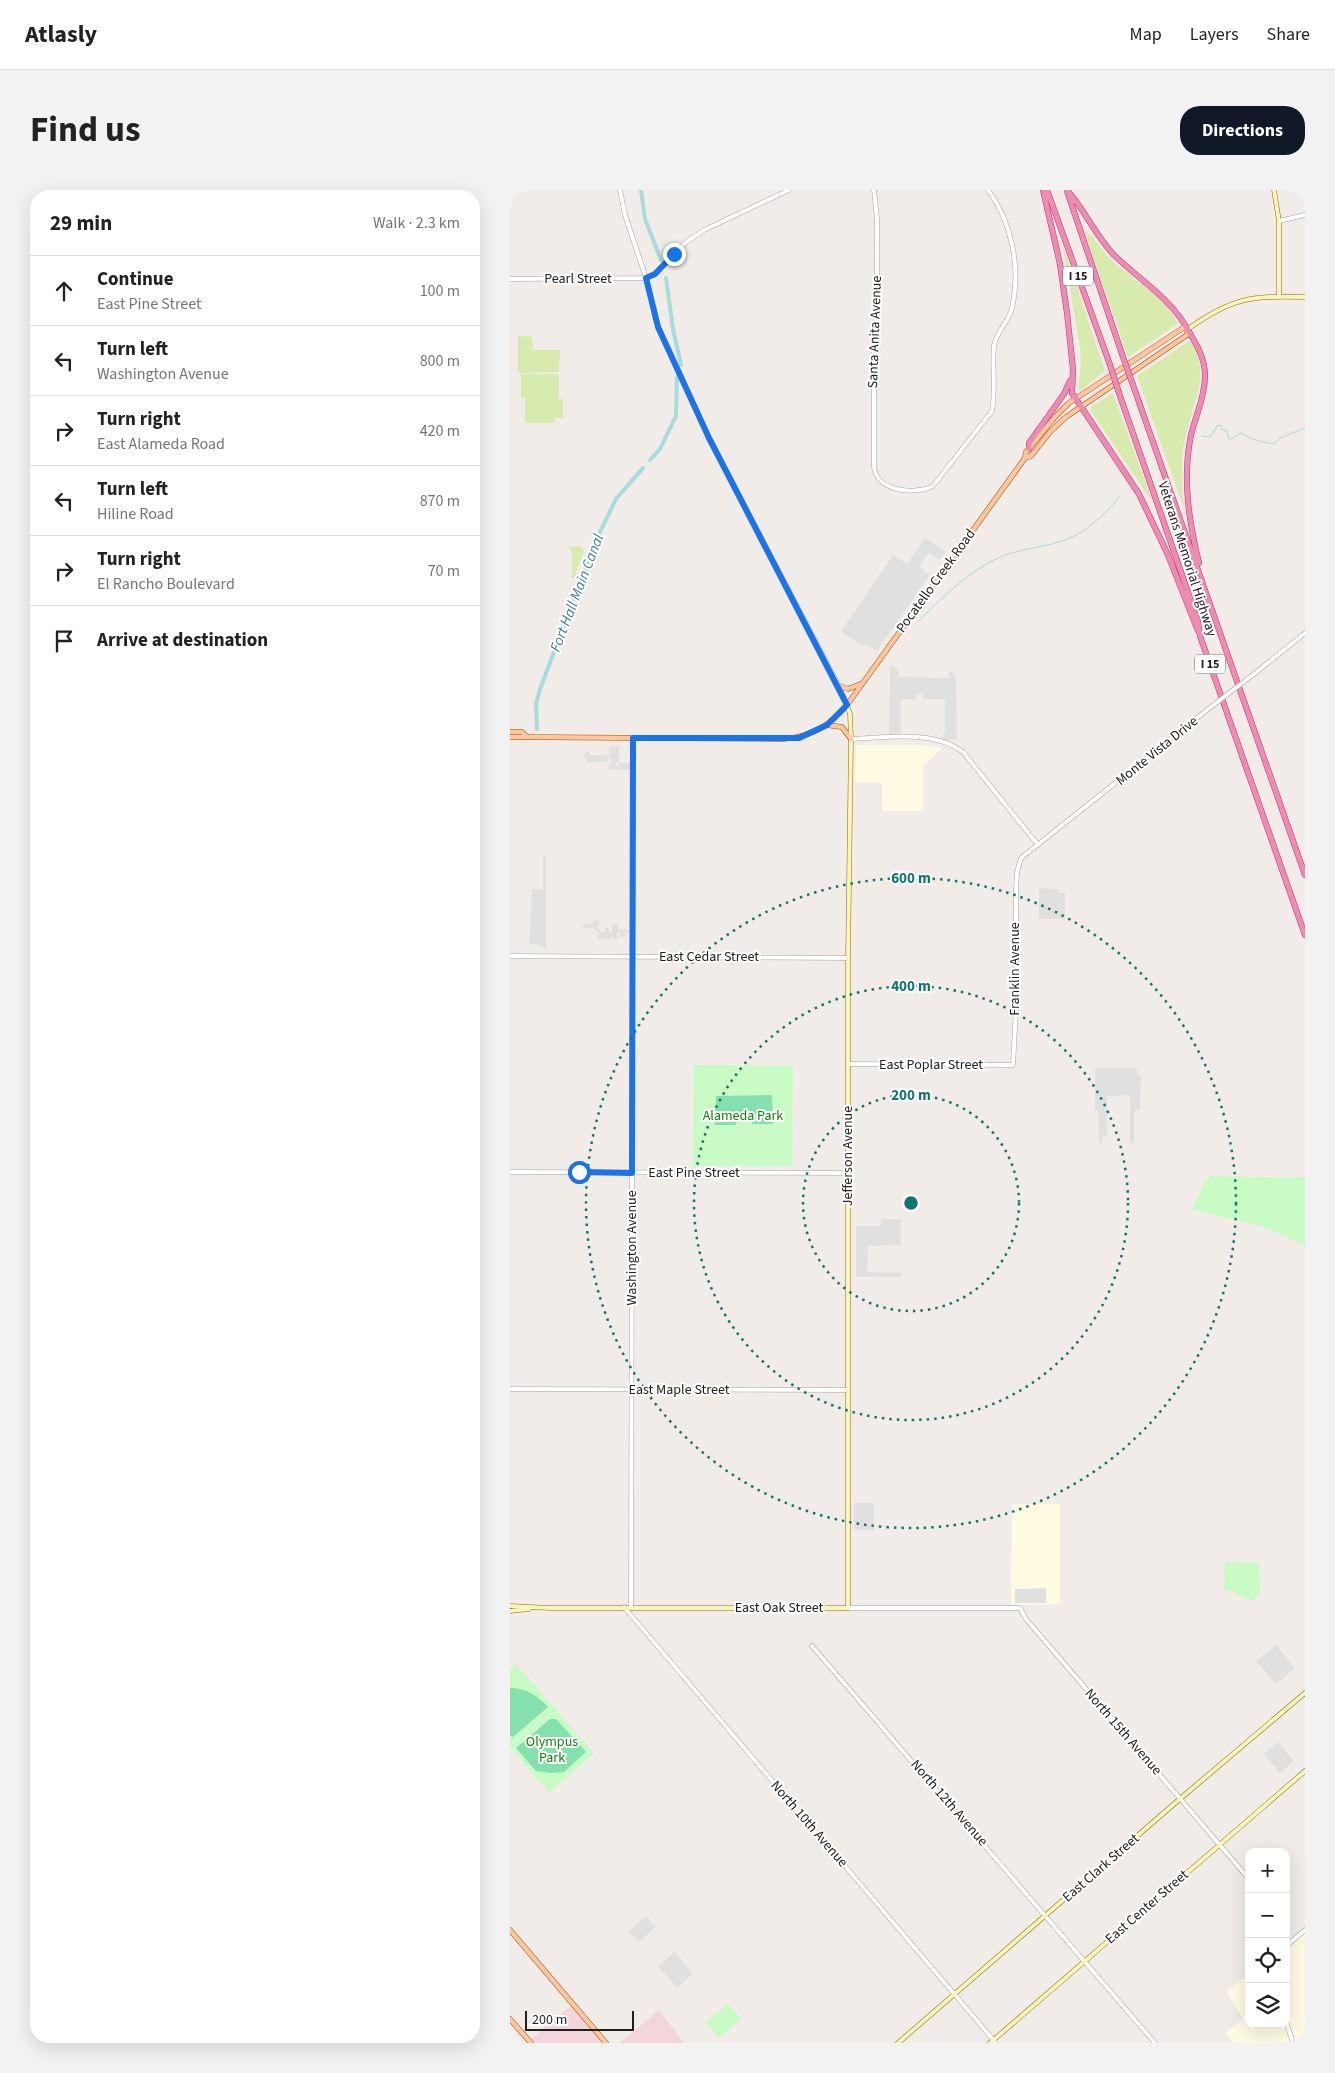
<!DOCTYPE html>
<html lang="en">
<head>
<meta charset="utf-8">
<style>
	body { margin:0; font-family:"Source Sans 3",sans-serif; background:#f2f2f2; color:#222 }
	.controls { position:absolute; right:15px; bottom:15px; display:grid; overflow:hidden; border-radius:10px; box-shadow:0 5px 20px #0002 }
	.controls button { width:45px; height:45px; display:grid; place-items:center; padding:0; border:0; border-bottom:1px solid #e0e0e0; background:#fff; color:#222; font:25px sans-serif }
	.scale { position:absolute; left:15px; bottom:12px; width:109px; box-sizing:border-box; padding-left:5px; border:2px solid #202020; border-top:0; font-size:14px; line-height:18px; white-space:nowrap; color:#202020; -webkit-text-stroke:4px #fff; paint-order:stroke }
	.stop { position:absolute; width:15px; height:15px; margin:-11px; border:4px solid #1a73e8; border-radius:50%; background:#fff }
	.stop.end { background:#1a73e8; border-color:#fff; box-shadow:0 1px 5px #0008 }
	.list { margin:0; padding:0; list-style:none }
	h2 { display:flex; justify-content:space-between; align-items:center; height:65px; margin:0; padding:0 20px; font-size:21px }
	h2 small { font-size:16px; font-weight:400; color:#767676 }
	.list li { display:grid; grid-template-columns:32px 1fr auto; gap:15px; align-items:center; box-sizing:border-box; height:70px; padding:0 20px; border-top:1px solid #e0e0e0 }
	.list b { display:block; font-size:19px; white-space:nowrap }
	.list p { margin:0; font-size:16px; white-space:nowrap; color:#767676 }
	.list em { font-size:16px; font-style:normal; color:#767676 }
	.icon { flex:none; width:28px; height:28px; fill:none; stroke:currentColor; stroke-width:2; stroke-linecap:round; stroke-linejoin:round }
	.map { position:relative; flex:none; width:795px; height:1853px; overflow:hidden; border-radius:20px }
	header { display:flex; align-items:center; gap:30px; box-sizing:border-box; height:70px; padding:0 25px; background:#fff; border-bottom:1px solid #e0e0e0 }
	header strong { font-size:24px }
	nav { display:flex; gap:28px; margin-inline-start:auto; font-size:18px }
	.intro { display:flex; align-items:center; justify-content:space-between; box-sizing:border-box; height:120px; padding:0 30px }
	h1 { margin:0; font-size:35px }
	.button { padding:12px 22px; border-radius:20px; background:#111827; color:#fff; font-size:18px; font-weight:700 }
	main { display:flex; gap:30px; padding:0 30px }
	aside { flex:1; background:#fff; border-radius:20px; box-shadow:0 5px 20px #0002 }
	.map>svg:first-child { display:block }
	.commercial { fill:#f2d6da }
	.education { fill:#fffae2 }
	.grass { fill:#d6ebad }
	.park { fill:#c9fbc4 }
	.pitch { fill:#84e1ae }
	.parking { fill:#e0e0e0 }
	.lines { fill:none; stroke-linecap:round; stroke-linejoin:round }
	.stream { stroke:#a7dcdf; stroke-width:1 }
	.canal { stroke:#a7dcdf; stroke-width:4 }
	.tertiary-casing { stroke:#a4a4a4; stroke-width:5 }
	.secondary-casing { stroke:#7c7503; stroke-width:5 }
	.primary-casing { stroke:#9d4f00; stroke-width:5.5 }
	.motorway-casing { stroke:#df2483; stroke-width:6 }
	.tertiary { stroke:#fff; stroke-width:4 }
	.secondary { stroke:#fbf3bb; stroke-width:4 }
	.primary { stroke:#fdc5a0; stroke-width:4.5 }
	.motorway { stroke:#e98eae; stroke-width:5 }
	.tertiary-bridge-casing { stroke:#a4a4a4; stroke-width:5; stroke-linecap:butt }
	.motorway-bridge-casing { stroke:#df2483; stroke-width:6; stroke-linecap:butt }
	.tertiary-bridge { stroke:#fff; stroke-width:4 }
	.motorway-bridge { stroke:#e98eae; stroke-width:5 }
	.route { stroke:#1a73e8; stroke-width:6 }
	.ring { fill:none; stroke:#0f766e; stroke-width:2.5; stroke-dasharray:2.5 5 }
	.labels { text-anchor:middle; dominant-baseline:central; stroke-width:4; stroke-linejoin:round; paint-order:stroke }
	.shield { fill:#fff; stroke:#636363; stroke-width:1 }
	.shield-label { font-size:12px; font-weight:bold; fill:#202020 }
	.street-label { font-size:14px; fill:#202020; stroke:#fff }
	.park-label { font-size:14px; fill:#14830a; stroke:#fff }
	.water-label { font-size:15px; font-style:italic; fill:#417d9b; stroke:#fff }
	.centre { fill:#0f766e; stroke:#fff; stroke-width:2.5 }
	.ring-label { font-size:15px; text-anchor:middle; font-weight:bold; fill:#0f766e; stroke:#fff; stroke-width:4; stroke-linejoin:round; paint-order:stroke }
</style>
</head>
<body>
<header>
<strong>Atlasly</strong>
<nav><a>Map</a><a>Layers</a><a>Share</a></nav>
</header>
<div class="intro"><h1>Find us</h1><a class="button">Directions</a></div>
<main>
<aside>
<h2>29 min<small>Walk · 2.3 km</small></h2>
<ul class="list">
<li><svg class="icon" aria-label="ahead" viewBox="0 0 24 24"><path d="M12 20V5M6 11l6-6 6 6"/></svg><div><b>Continue</b><p>East Pine Street</p></div><em>100 m</em></li>
<li><svg class="icon" aria-label="left" viewBox="0 0 24 24"><path d="M17 20v-9H6M10 6l-5 5 5 5"/></svg><div><b>Turn left</b><p>Washington Avenue</p></div><em>800 m</em></li>
<li><svg class="icon" aria-label="right" viewBox="0 0 24 24"><path d="M7 20v-9h11M14 6l5 5-5 5"/></svg><div><b>Turn right</b><p>East Alameda Road</p></div><em>420 m</em></li>
<li><svg class="icon" aria-label="left" viewBox="0 0 24 24"><path d="M17 20v-9H6M10 6l-5 5 5 5"/></svg><div><b>Turn left</b><p>Hiline Road</p></div><em>870 m</em></li>
<li><svg class="icon" aria-label="right" viewBox="0 0 24 24"><path d="M7 20v-9h11M14 6l5 5-5 5"/></svg><div><b>Turn right</b><p>El Rancho Boulevard</p></div><em>70 m</em></li>
<li><svg class="icon" aria-label="arrive" viewBox="0 0 24 24"><path d="M6 21V4h12l-3 4 3 4H6"/></svg><div><b>Arrive at destination</b></div></li>
</ul>
</aside>
<div class="map">
<svg width="795" height="1853" viewBox="0 0 795 1853">
	<rect width="100%" height="100%" fill="#f1ece7"/>
	<path class="commercial" d="M63,1814L96,1853H21L19,1851Z
		M149,1820L174,1853H110Z"/>
	<path class="education" d="M346,555H415L433,558L413,576V621H372V593L345,592Z
		M502,1314H550V1414L501,1415Z
		M795,1743V1853H724L716,1843L733,1829L716,1801L739,1785V1834H776V1758Z"/>
	<path class="grass" d="M574,40C583,44 591,60 599,68C622,90 654,105 668,134L618,167Z
		M552,53L595,181L571,200H568L571,174L570,157Z
		M8,146L22,147L23,160H50L49,182L8,183Z
		M679,151L682,152C701,187 682,213 675,249C670,271 672,296 674,319L627,186Z
		M11,184H49V209H53V228H45V233H15V208H11Z
		M603,203L643,313L581,221V217Z
		M57,356L62,357L70,356L74,360L64,389L62,388V362Z"/>
	<path class="park" d="M184,875L283,876L282,976H183Z
		M700,986L781,988L795,987V1055L754,1037L682,1019L696,990Z
		M715,1372L749,1373L750,1402L743,1411C733,1410 728,1401 714,1400Z
		M6,1474L84,1563L39,1603L0,1557V1479Z
		M218,1814L231,1829L209,1848L195,1832Z"/>
	<path class="pitch" d="M262,905L263,934H243L234,925L225,935H205L206,906Z
		M0,1498C16,1498 28,1506 38,1517L3,1547L0,1546Z
		M40,1529H46L76,1562L54,1582L41,1583L26,1581L6,1558Z"/>
	<path class="parking" d="M415,348L435,362L430,370L419,363L415,367L409,377L420,385L367,461L357,455L352,456L331,441L383,365L397,374Z
		M380,475L387,479L389,487L438,488L439,482H443L444,487L446,488L447,549L437,550L432,549L435,541V509H413V504L406,505V509H391V543L387,545L379,544Z
		M102,556H109V572H106V575L108,576L109,573H119L121,580L99,579V573L103,572L100,568L97,569V572H77L76,568H73L76,562H80V565H99V557Z
		M33,665H36V759L28,755L19,754L22,699H33Z
		M529,698L548,699V703H555V729H529Z
		M86,729L90,733L87,737L92,742L95,741V738H99V742H102V735L108,734V739L120,740V743H115V747H110V743H106L109,747L106,750L100,746V749L94,750L93,747L90,750L87,747L89,743L83,738H73V734H81Z
		M585,878H627V885H631L630,920L624,921V953H620V905L597,906V946H592V953H589L588,920H585Z
		M371,1029H391V1055L358,1056L357,1082L391,1083V1087H346V1036H371Z
		M344,1313H364V1340H344Z
		M536,1398V1413H505V1399Z
		M766,1455L785,1478L766,1494L746,1471Z
		M768,1552L784,1571L770,1583L754,1564Z
		M136,1726L146,1737L128,1752L119,1741Z
		M165,1762L183,1784L167,1797L148,1776Z"/>
	<g class="lines">
		<path class="stream" d="M692,246L700,247L707,236L711,235L712,239L717,241L718,248L721,249L731,243C740,249 752,252 764,254L770,248L795,238
			M409,431C429,410 460,381 486,369C506,359 531,358 552,351C573,345 596,324 609,307"/>
		<path class="canal" d="M131,0L135,29L151,70
			M156,88L163,139L171,175
			M140,270L150,259L166,226L167,187
			M27,539L26,514L30,499L89,344L106,309L133,278"/>
		<defs>
			<path id="tertiary" d="M110,0L115,25L136,88L148,137L199,248L329,496L337,515
				M364,0L367,29V136L364,157V277C367,302 405,305 423,296L482,221C486,200 482,177 484,156C486,141 499,132 502,118C511,78 502,32 478,0
				M769,31L795,25
				M0,89L136,88L145,84L175,53L194,40L279,0
				M744,484L795,443
				M341,549C376,548 423,539 453,562L528,655
				M0,766L338,768
				M338,874L503,875L506,819V700L507,682L511,668L697,520
				M0,982L338,983
				M0,1199L337,1200
				M114,1417L486,1853
				M121,1418L123,548
				M338,1418H510L516,1429L739,1689
				M302,1456L645,1853
				M776,1756L795,1740
				M776,1831L783,1853"/>
			<path id="secondary" d="M764,0L769,31V106
				M678,139C723,107 740,106 795,107
				M0,1416L40,1418H338V768L341,549L340,524L337,515
				M0,1421L19,1419
				M388,1853L671,1608L795,1503
				M480,1853L795,1581"/>
			<path id="primary" d="M329,496L338,499L351,494
				M317,535L332,537L341,549
				M0,542H12L17,547
				M0,547L273,549C301,547 320,536 337,515L515,268L516,262L545,227L559,213L673,138L678,139L677,145L556,227L540,242L521,266L515,268
				M0,1740L96,1853
				M0,1829L21,1853
				M0,1849L1,1853"/>
			<path id="motorway" d="M533,0L550,74L557,123L563,179L562,203L629,304L658,365L688,441
				M537,0L599,172
				M557,0C575,20 585,45 604,65C620,81 639,94 655,110C666,121 675,133 682,147C689,158 694,169 695,182C696,203 686,225 681,245C672,288 679,332 689,373
				M557,1L612,164
				M623,195L795,685
				M609,203L688,431L690,446L795,745
				M519,259V253L554,204L560,191"/>
		</defs>
		<use href="#tertiary" class="tertiary-casing"/>
		<use href="#secondary" class="secondary-casing"/>
		<use href="#primary" class="primary-casing"/>
		<use href="#motorway" class="motorway-casing"/>
		<use href="#tertiary" class="tertiary"/>
		<use href="#secondary" class="secondary"/>
		<use href="#primary" class="primary"/>
		<use href="#motorway" class="motorway"/>
		<defs>
			<path id="tertiary-bridge" d="M697,520L744,484"/>
			<path id="motorway-bridge" d="M612,164L623,195
				M599,172L609,203"/>
		</defs>
		<use href="#tertiary-bridge" class="tertiary-bridge-casing"/>
		<use href="#motorway-bridge" class="motorway-bridge-casing"/>
		<use href="#tertiary-bridge" class="tertiary-bridge"/>
		<use href="#motorway-bridge" class="motorway-bridge"/>
	</g>
	<g class="lines">
		<path class="route" d="M69,982L122,983L123,548H289L317,535L337,515L199,248L148,137L136,88L145,84L164,64"/>
	</g>
	<g class="ring">
		<circle cx="401" cy="1013" r="108"/>
		<circle cx="401" cy="1013" r="217"/>
		<circle cx="401" cy="1013" r="325"/>
	</g>
	<g class="labels">
		<g class="shield">
			<rect x="553" y="76.5" width="30" height="19" rx="4"/>
			<rect x="685" y="464.5" width="30" height="19" rx="4"/>
		</g>
		<g class="shield-label">
			<text x="568" y="86">I 15</text>
			<text x="700" y="474">I 15</text>
		</g>
		<g class="street-label">
			<text x="68" y="89">Pearl Street</text>
			<text transform="translate(365 142) rotate(-88)">Santa Anita Avenue</text>
			<text transform="translate(677 369) rotate(72)">Veterans Memorial Highway</text>
			<text transform="translate(426 391) rotate(-54)">Pocatello Creek Road</text>
			<text transform="translate(647 561) rotate(-39)">Monte Vista Drive</text>
			<text x="199" y="767">East Cedar Street</text>
			<text transform="translate(505 779) rotate(-90)">Franklin Avenue</text>
			<text x="421" y="875">East Poplar Street</text>
			<text transform="translate(338 966) rotate(-90)">Jefferson Avenue</text>
			<text x="184" y="983">East Pine Street</text>
			<text transform="translate(122 1058) rotate(-90)">Washington Avenue</text>
			<text x="169" y="1200">East Maple Street</text>
			<text x="269" y="1418">East Oak Street</text>
			<text transform="translate(613 1542) rotate(49)">North 15th Avenue</text>
			<text transform="translate(439 1613) rotate(49)">North 12th Avenue</text>
			<text transform="translate(299 1634) rotate(49)">North 10th Avenue</text>
			<text transform="translate(591 1678) rotate(-41)">East Clark Street</text>
			<text transform="translate(637 1717) rotate(-41)">East Center Street</text>
		</g>
		<g class="park-label">
			<text x="233" y="926">Alameda Park</text>
			<text x="42" y="1552">Olympus<tspan x="42" dy="16">Park</tspan></text>
		</g>
		<g class="water-label">
			<text transform="translate(67 403) rotate(-69)">Fort Hall Main Canal</text>
		</g>
	</g>
	<circle cx="401" cy="1013" r="8" class="centre"/>
	<g class="ring-label">
		<text x="401" y="693">600 m</text>
		<text x="401" y="801">400 m</text>
		<text x="401" y="910">200 m</text>
	</g>
</svg>
<div class="controls">
<button>+</button>
<button>−</button>
<button><svg class="icon" aria-label="locate" viewBox="0 0 24 24"><circle cx="12" cy="12" r="6"/><path d="M12 2v4M12 18v4M2 12h4M18 12h4"/></svg></button>
<button><svg class="icon" aria-label="layers" viewBox="0 0 24 24"><path d="M12 4l9 5-9 5-9-5zM3 14l9 5 9-5"/></svg></button>
</div>
<div class="scale">200 m</div>
<div class="stop" style="left:69px;top:982px"></div>
<div class="stop end" style="left:164px;top:64px"></div>
</div>
</main>
</body>
</html>
